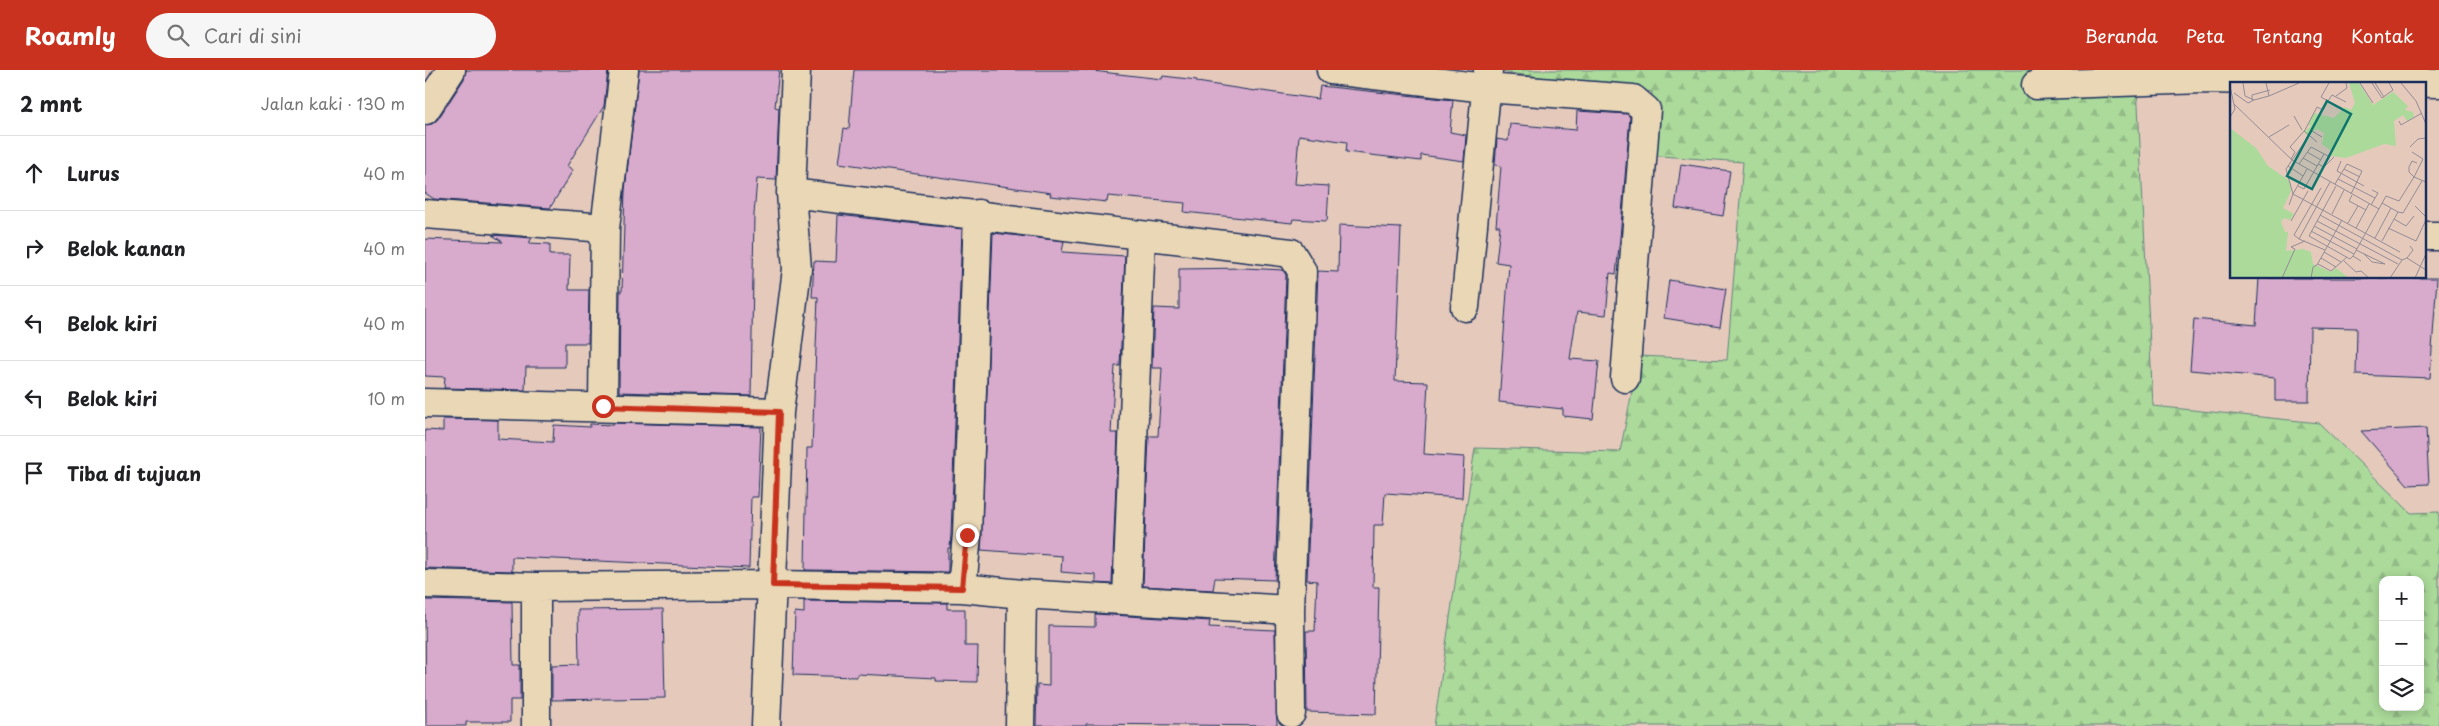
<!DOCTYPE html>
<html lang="id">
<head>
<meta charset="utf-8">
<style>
	body { margin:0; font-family:"Playpen Sans",sans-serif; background:#f6f6f6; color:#202124 }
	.controls { position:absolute; right:15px; bottom:15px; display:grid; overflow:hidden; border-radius:10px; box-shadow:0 2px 12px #0003 }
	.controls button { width:45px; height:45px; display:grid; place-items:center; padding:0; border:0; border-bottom:1px solid #e0e0e0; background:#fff; color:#202124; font:25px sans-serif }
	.stop { position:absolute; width:15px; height:15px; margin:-11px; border:4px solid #c8321e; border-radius:50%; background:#fff }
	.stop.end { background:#c8321e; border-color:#fff; box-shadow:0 1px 5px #0008 }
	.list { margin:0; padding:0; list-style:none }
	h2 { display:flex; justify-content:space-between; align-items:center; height:65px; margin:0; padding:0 20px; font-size:21px }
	h2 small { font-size:16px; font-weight:400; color:#757577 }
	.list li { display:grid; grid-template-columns:32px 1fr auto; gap:15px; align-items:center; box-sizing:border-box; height:75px; padding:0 20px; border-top:1px solid #e0e0e0 }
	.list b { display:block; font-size:19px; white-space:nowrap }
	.list em { font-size:16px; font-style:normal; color:#757577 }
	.icon { flex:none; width:28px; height:28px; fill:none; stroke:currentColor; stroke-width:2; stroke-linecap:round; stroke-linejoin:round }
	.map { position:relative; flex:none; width:2014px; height:656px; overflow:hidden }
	header { display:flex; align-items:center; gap:30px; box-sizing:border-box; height:70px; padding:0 25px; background:#c8321e; color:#fff }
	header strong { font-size:24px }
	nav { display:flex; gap:28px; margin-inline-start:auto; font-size:18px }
	.search { width:350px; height:45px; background:#f6f6f6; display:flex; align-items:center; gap:12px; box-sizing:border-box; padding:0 18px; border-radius:28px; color:#757577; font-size:19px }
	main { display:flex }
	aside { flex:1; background:#fff }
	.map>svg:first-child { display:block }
	.forest { fill:url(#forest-firs); stroke:#63847c; fill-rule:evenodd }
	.building { fill:#d8aacb; stroke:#1b2f5e }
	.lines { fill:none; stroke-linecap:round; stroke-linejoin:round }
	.minor-casing { stroke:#1b2f5e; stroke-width:31 }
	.minor { stroke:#ead7b5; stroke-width:28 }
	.route { stroke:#c8321e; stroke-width:6 }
	.inset-road { fill:none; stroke:#948c96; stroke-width:1 }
	.view { fill:#0f766e; fill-opacity:0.15; stroke:#0f766e; stroke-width:2.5 }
	.inset-edge { fill:none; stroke:#1b2f5e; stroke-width:2.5 }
</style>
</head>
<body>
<header>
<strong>Roamly</strong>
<div class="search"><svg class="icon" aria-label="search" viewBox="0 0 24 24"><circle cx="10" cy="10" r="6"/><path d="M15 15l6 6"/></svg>Cari di sini</div>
<nav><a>Beranda</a><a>Peta</a><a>Tentang</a><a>Kontak</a></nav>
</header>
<main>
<aside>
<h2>2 mnt<small>Jalan kaki · 130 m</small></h2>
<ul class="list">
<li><svg class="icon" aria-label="ahead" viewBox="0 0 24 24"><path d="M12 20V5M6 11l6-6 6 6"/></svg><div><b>Lurus</b></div><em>40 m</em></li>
<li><svg class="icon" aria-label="right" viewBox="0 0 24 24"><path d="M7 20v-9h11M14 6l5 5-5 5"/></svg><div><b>Belok kanan</b></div><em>40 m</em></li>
<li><svg class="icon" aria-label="left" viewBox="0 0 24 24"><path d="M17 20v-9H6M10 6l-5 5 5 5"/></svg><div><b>Belok kiri</b></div><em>40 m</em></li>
<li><svg class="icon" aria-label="left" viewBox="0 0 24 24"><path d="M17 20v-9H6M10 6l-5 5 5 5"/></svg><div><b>Belok kiri</b></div><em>10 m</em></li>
<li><svg class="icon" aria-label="arrive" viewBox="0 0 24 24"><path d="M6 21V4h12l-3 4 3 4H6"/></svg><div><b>Tiba di tujuan</b></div></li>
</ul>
</aside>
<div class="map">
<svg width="2014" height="656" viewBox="0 0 2014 656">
	<defs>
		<pattern id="forest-firs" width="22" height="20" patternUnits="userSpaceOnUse" patternTransform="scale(1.25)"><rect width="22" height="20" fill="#abda9a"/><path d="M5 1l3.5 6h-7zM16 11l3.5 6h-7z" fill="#93bb87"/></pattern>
	</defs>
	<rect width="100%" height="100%" fill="#e5cabc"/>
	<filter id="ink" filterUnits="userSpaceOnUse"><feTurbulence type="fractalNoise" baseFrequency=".02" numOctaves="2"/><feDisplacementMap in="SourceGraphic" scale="10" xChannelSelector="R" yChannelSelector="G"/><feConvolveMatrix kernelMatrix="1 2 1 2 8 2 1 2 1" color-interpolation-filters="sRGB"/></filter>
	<g filter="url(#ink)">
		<path class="forest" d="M1076,0H1628L1629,19L1712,15L1728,336L1894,353L1986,443L2014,442V656H1009L1050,378L1195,382L1214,286L1302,290L1318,92L1222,85L1227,22L1076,2ZM1958,510H1995V637H1958Z"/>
		<path class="building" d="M41,0H183L179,36L142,96L148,100L125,138L9,129L0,123V55L7,54L13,49L39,9Z
			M214,0H354L350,37L354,38L351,110L332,109L329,145L326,326L194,322L195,221H197L200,120Z
			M429,0H659L737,9L738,6L772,10V12L830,21V20L893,29L895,16L1028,30L1025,62L1041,65L1039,91L996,85V91L921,82L922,72L874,65L870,114L904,116L902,151L868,149L867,153L759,142L760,133L683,126L682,132L625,126L626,123L414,93L419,58L424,59Z
			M1152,41L1202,44L1205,47L1195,168L1191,204L1185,203L1181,245L1152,242L1145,289L1174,291L1168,349L1138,346V339L1074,332L1084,194L1071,192L1075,156H1071L1076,96L1070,95L1072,69L1083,71L1085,54L1151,60Z
			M1256,94L1305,101L1298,146L1250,138Z
			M413,145L537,159L526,464L525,478H523V502L380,500L382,378H387L393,227H387L389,191L411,192Z
			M914,155L976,158L970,311L1003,312L999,384L1039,387L1037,428L960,423L958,455H949L948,517H954L951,644L882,642L881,561H890L892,511L882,510L893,201L913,202Z
			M568,163L639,171L637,182L700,186L695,296H690L686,363H693L687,514L671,513V505L636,502L637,486L556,480Z
			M67,165L107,168L104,173L125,174V185H145L144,220H164L163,273H140V297H101L100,320L19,318L20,307L0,306V169L78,172Z
			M820,198L858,200L861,205L850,510L790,508L788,520L718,516L724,366H733L737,298H727L729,238L754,239V199Z
			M1834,208H2012L2005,308L1931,305L1932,258L1885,257L1884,331H1850V308L1765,300L1769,249L1831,255Z
			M1244,210L1301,219L1295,257L1239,248Z
			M18,349L73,350V369L128,372L129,355L165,357V354L188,355V353L336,357L333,427H326L324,498L87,487V501L0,498V360L18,361Z
			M2001,358L2004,414L1983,415L1936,361Z
			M0,530L87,532L88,595H95V630H85V652H41V656H1Z
			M379,531L522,533V539H540V576H553L552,612L511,611V608L432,604V607L368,605L370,542L379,543Z
			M238,539L240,628L127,630V595L154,594L153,540Z
			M670,544L785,551L784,557L850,560L852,656L661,654V656H611L612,615L624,616V556L670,557Z"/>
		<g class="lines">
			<defs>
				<path id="minor" d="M906,0L1061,18L1208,29L1221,40L1200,308
					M1778,0V9L2014,13
					M1611,15L1778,9
					M0,40L26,0
					M366,123L866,183L877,201L865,540L866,643
					M0,144L180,158
					M2000,166H2014
					M1040,237L1063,1
					M0,333L354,342
					M178,336L180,158L199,0
					M0,514L111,517L348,515L537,518L597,524L865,540
					M111,517V656
					M537,518L542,465L553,144
					M702,529L716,165
					M341,656L354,342L372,199L366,123L371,0
					M595,656L597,524"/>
			</defs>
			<use href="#minor" class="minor-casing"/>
			<use href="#minor" class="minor"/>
		</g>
	</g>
	<g class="lines" filter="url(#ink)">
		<path class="route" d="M178,336L354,342L348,515L537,518L542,465"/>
	</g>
	<g transform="translate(1805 12)">
		<rect width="196" height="196" fill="#e5cabc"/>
		<path d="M119,1H129L143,23L163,10L178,24L175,28L183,30L184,35L177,39L173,33L164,39L166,64L154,62L116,76L101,74L103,70L92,62L94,51L87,47L78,54L74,50L81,44L78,42L84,31L104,36L115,25L121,28L125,21ZM0,46L26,66L38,84L60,99L61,109L53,126L64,132L60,138L54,136L51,140L55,150H58L56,169L73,167L81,170L83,182L101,190L106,186L119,196H0Z" fill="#abda9a"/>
		<path class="inset-road" d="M13,1L15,14L24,18L39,14L36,1M99,1L91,15L98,19L102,13L116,20M130,1L143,21M142,1L152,16L163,8L159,1M145,1L154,15M171,1L186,19L196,42M0,4L5,27L0,35M4,11L18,21L24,18M39,14L69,1M106,14L117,6L116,1M22,18V13L40,8M4,22L62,78L149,127M64,34L72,48M169,39L171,43L192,31M74,49L87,60M39,55L59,43M180,65L188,57L196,56M77,70L91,78M182,70L193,77L184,95L179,90V85L182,79L187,81M73,76L87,84M61,77L65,70L60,65L75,48L87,25L93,28L98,19L112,26M111,79L107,89L134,104M69,82L81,65L98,74M88,82L94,85L104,75M58,84L73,94M77,87L63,112L170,170M114,87L130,95M108,97L145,116M105,102L117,82L132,89L121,112M68,104L74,107L94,72M106,104L79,154L120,177L123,174L131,179M122,113L119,119L136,128M59,123L63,112L56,87L82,49L92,55M141,123L148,111L142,108M185,124L196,135M168,130L173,131L192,99M102,132L114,108M90,133L172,178M164,137L176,144L184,134M61,139L78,109M87,139L168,182M118,141L128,124M84,144L127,167M126,146L139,122M158,146L186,159L196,138M81,149L124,172M145,156L161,126L152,121M69,157L64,153L91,106M152,159L168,130L161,126M95,168L69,157L100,100M126,168L155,182M94,170L111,180M134,172L142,180L155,182M123,174L156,114L169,119L184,95L196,100M91,176L106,185M177,176L183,168L180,164M114,179L126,190L131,189L139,196M88,182L101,189L117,175M52,196L65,167L61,165L75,159M81,196L83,185L87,183L112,138M160,196L172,178L177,176L196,188M185,196L196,172"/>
		<path class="view" d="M97,19L121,32L82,107L57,94Z"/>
		<rect width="196" height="196" class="inset-edge"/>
	</g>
</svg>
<div class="controls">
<button>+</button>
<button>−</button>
<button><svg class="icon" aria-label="layers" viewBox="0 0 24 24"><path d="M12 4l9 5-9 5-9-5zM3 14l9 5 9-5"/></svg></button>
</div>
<div class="stop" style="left:178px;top:336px"></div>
<div class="stop end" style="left:542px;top:465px"></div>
</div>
</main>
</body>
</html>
